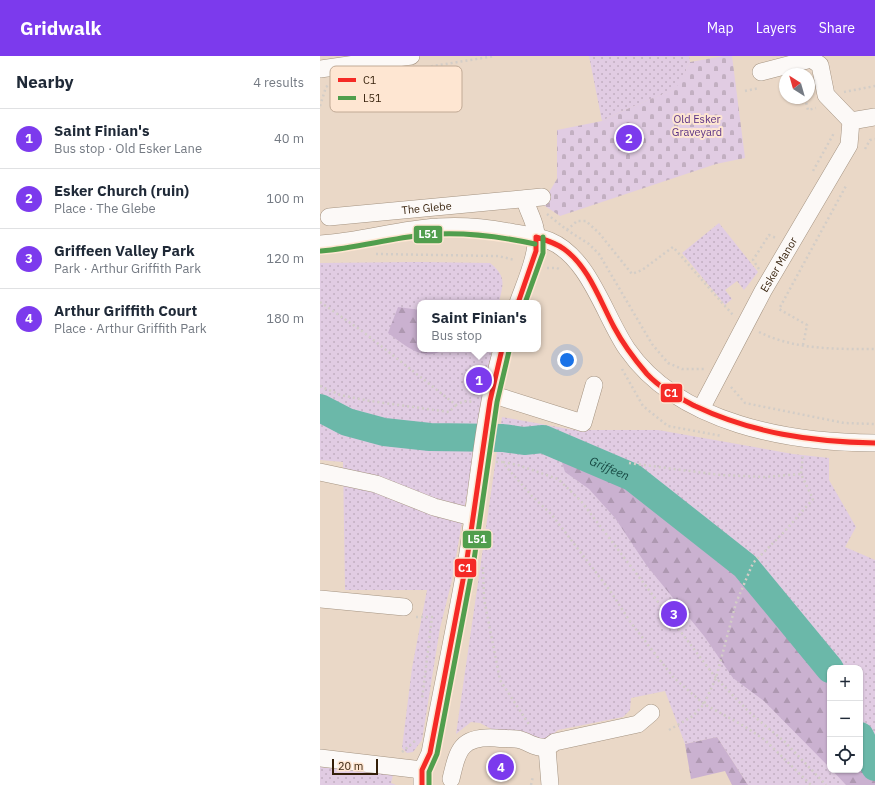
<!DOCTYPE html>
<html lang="en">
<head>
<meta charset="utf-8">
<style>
	body { margin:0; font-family:"IBM Plex Sans",sans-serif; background:#f2f2f3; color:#1f2937 }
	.controls { position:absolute; right:12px; bottom:12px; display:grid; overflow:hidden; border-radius:8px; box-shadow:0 1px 3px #0004 }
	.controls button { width:36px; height:36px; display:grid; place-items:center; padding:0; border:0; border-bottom:1px solid #e0e1e3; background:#fff; color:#1f2937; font:20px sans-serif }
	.compass { position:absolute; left:459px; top:12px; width:36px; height:36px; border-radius:50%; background:#fff; box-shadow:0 1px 3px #0004; rotate:323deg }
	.scale { position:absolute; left:12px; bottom:10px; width:46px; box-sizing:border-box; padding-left:4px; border:2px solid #341f09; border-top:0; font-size:11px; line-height:14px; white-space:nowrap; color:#341f09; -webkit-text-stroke:3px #fee6d2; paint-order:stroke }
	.you { position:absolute; left:247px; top:304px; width:14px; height:14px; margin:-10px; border:3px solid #fff; border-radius:50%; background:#1a73e8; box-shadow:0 0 0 6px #1a73e833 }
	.badge { display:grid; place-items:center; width:26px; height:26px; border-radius:50%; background:#7c3aed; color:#fff; font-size:13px; font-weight:700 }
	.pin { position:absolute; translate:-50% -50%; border:2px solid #fff; box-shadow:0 1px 4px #0006 }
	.popup { position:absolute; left:97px; top:244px; width:124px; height:52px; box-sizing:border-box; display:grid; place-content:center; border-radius:8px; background:#fff; filter:drop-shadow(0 1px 3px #0005); font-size:13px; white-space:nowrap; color:#747a83 }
	.popup b { font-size:15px; color:#1f2937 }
	.popup::after { content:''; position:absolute; left:50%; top:100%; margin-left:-8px; border:8px solid transparent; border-top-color:#fff }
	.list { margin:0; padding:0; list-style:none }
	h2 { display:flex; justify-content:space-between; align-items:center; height:52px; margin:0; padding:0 16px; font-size:17px }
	h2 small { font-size:13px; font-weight:400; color:#747a83 }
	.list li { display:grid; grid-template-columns:26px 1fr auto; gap:12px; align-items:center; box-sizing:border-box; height:60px; padding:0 16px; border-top:1px solid #e0e1e3 }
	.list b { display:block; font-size:15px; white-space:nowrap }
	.list p { margin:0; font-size:13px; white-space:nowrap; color:#747a83 }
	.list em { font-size:13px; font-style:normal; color:#747a83 }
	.icon { flex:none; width:22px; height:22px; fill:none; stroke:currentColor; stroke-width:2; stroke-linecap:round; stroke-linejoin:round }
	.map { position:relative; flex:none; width:555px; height:729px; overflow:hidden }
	header { display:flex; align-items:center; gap:24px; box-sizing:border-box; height:56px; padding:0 20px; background:#7c3aed; color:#fff }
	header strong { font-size:19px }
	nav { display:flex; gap:22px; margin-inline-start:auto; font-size:14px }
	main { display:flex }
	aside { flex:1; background:#fff }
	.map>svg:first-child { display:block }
	.green { fill:url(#green-dots); fill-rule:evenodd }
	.forest { fill:url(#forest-firs) }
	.cemetery { fill:url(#cemetery-stones) }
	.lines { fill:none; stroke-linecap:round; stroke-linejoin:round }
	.river { stroke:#6bb8a9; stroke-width:28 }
	.minor-casing { stroke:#a49381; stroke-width:18 }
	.path { stroke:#d3cdc7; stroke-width:2.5; stroke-dasharray:2 3; stroke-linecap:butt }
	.minor { stroke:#fcf9f7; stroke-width:17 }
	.bus-1-casing { stroke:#fee6d2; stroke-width:8 }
	.bus-2-casing { stroke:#fee6d2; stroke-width:8 }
	.bus-1 { stroke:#f52a26; stroke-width:5 }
	.bus-2 { stroke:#519e4d; stroke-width:5 }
	.labels { text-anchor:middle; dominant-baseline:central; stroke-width:4; stroke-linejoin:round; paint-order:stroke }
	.park-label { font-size:11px; fill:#5a3184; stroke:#fee6d2 }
	.street-label { font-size:11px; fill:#341f09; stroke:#fee6d2 }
	.water-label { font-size:12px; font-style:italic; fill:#174943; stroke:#fee6d2 }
	.key { fill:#fee6d2; stroke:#c1aa96; stroke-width:1 }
	.key-label { font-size:11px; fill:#341f09 }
	.line-badge { stroke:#fee6d2; stroke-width:1.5 }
	.badge-label { font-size:11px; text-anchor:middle; font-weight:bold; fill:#fff }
</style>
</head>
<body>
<header>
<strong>Gridwalk</strong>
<nav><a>Map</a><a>Layers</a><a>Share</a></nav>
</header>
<main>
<aside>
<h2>Nearby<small>4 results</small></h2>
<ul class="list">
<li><span class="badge">1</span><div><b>Saint Finian's</b><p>Bus stop · Old Esker Lane</p></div><em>40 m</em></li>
<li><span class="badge">2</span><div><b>Esker Church (ruin)</b><p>Place · The Glebe</p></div><em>100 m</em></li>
<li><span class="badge">3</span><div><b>Griffeen Valley Park</b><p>Park · Arthur Griffith Park</p></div><em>120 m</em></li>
<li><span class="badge">4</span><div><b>Arthur Griffith Court</b><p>Place · Arthur Griffith Park</p></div><em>180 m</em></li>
</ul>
</aside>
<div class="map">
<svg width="555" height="729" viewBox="0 0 555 729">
	<defs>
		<pattern id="green-dots" width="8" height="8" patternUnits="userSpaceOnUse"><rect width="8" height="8" fill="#e1cce3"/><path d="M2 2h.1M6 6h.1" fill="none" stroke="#c2afc1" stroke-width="1.8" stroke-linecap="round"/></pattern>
		<pattern id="forest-firs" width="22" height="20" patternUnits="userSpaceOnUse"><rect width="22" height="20" fill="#cab1d0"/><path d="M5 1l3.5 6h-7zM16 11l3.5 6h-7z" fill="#ae98b1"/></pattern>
		<pattern id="cemetery-stones" width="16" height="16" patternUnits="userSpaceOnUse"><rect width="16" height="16" fill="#e1cce3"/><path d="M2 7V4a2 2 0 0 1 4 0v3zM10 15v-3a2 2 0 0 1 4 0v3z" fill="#c2afc1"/></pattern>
	</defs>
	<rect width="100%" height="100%" fill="#ead8c7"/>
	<path class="green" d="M269,0H369L370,6L357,32L298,57L282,65Z
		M399,167L438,216L424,234L417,225L405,234L412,243L405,249L362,197Z
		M99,206L170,207C187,221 183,227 179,247H100V293H172L132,524L120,572L102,684L93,696L87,697L82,692L92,612L107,534H25L23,406L0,404V207Z
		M182,361L254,374H338L473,398L509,402V424L536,471L525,491L555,504V729H428L397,681L365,688L345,635L311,642L310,654L303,661L238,674L224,686L175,675L160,667L151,666L136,678ZM510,612H540V714H510Z
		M0,711L73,719L71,727L76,729H0Z"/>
	<path class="forest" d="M78,251L100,254V293H124C105,308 83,288 68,277Z
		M236,388L312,421L425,510L510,613V712L444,645L413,622L384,580L327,510L295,462L269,433L245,416Z
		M540,680L555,711V729H526L512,714H540Z
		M397,681L428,729H412L405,715L371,723L365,688Z"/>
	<path class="cemetery" d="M404,0H412L425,102L396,108L240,160L222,148L237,123V74L282,65L298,57L356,32L370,6Z"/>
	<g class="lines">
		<g class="river">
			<path id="s1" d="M0,352L27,366L64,376L110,381L183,382L204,385L223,383L312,421L425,510L510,613"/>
			<path d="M540,680L555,711"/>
		</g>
		<defs>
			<g id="minor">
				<path d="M0,13L91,0"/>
				<path d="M441,16L491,3L500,9L506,39L531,65"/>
				<path id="s2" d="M9,161L222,141"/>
				<path d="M0,188C40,186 79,173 118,171C144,169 170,172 195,177C207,179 219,181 230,185C269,201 285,261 307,293C359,368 470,387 555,387"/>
				<path d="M198,247C205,227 221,193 215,172C213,162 207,153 205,143"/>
				<path d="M171,338L263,367L274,329"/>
				<path id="s3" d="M381,353L443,235L529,89L531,65L555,61"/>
				<path d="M0,416L56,428L114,451L152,461"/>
				<path d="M0,543L84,551"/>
				<path d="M227,692L235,686L318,668L331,657"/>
				<path d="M227,692L230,729"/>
				<path d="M0,702L102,714"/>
				<path d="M131,723C138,693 141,680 176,682C184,683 194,682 201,684C213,688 212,691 227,692"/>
				<path d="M102,729V714L110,697C122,632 136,568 147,503C158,433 163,361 182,293"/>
			</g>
		</defs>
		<use href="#minor" class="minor-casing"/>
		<path class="path" d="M101,12L175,0
			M425,35L439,32
			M524,36L555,30
			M485,42L488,54L496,52
			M0,50L6,31L10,28
			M545,93L550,84L555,83
			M493,115L514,77
			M227,158L247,174L269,188L279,198L332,288L348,307L362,313H385
			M247,174L257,165H266L279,177L312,218L322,214L353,191L413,259
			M56,198L178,200L195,204
			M227,212H237L241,214
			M439,213L433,204L449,179L456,182
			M0,246L42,275L136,349L144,345L154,346
			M439,276C475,294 516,293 555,293
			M483,289L487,269L459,253L527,128
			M302,313L323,350L348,370L402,380
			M0,330L20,339L50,345L129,356L136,349
			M411,331L425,347L524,367L555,368
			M176,406H182L212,440L232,459L291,536L311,567L354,622L384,648L424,670L445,684L491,729
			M183,406L198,409L238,423L261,445L396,622L430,657L465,686L506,729
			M309,407L400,419L445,421L481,418
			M163,511L164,543L180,624L210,670
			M96,561H112L102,644
			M349,674L373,660L384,648L396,622L416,547L433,507L464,476L493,443L481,418L483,398
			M82,696L95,685
			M211,729L213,720"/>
		<use href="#minor" class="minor"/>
		<defs>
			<path id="bus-1" d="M216,181C226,184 236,187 244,193C269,211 280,245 294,271C303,288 315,304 327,318C341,333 358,341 375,350C432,377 492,386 555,387
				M198,247L216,195V181
				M102,729V714L110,697L147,503L170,345L182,293"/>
			<path id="bus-2" d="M1,195C35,192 68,183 103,179C141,175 178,180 215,188
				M205,247L223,197V181
				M109,729V716L117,698L154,504L177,346L189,295"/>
		</defs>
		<use href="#bus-1" class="bus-1-casing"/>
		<use href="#bus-2" class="bus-2-casing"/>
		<use href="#bus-1" class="bus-1"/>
		<use href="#bus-2" class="bus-2"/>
	</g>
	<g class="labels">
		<g class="park-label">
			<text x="377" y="63">Old Esker<tspan x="377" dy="13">Graveyard</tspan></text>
		</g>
		<g class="street-label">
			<text stroke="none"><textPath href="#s2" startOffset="98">The Glebe</textPath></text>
			<text stroke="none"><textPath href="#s3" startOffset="164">Esker Manor</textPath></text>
		</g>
		<g class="water-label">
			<text stroke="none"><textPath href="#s1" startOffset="301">Griffeen</textPath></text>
		</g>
	</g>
	<rect x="10" y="10" width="132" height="46" rx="6" class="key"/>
	<rect x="18" y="22" width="18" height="4" fill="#f52a26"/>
	<rect x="18" y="40" width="18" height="4" fill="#519e4d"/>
	<g class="key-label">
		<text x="43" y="28">C1</text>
		<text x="43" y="46">L51</text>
	</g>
	<g class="line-badge">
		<rect x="93" y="169" width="30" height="19" rx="4" fill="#519e4d"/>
		<rect x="340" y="327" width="23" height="20" rx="4" fill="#f52a26"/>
		<rect x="142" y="474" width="30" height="19" rx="4" fill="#519e4d"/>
		<rect x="134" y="502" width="23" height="20" rx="4" fill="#f52a26"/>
	</g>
	<g class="badge-label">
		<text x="108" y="182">L51</text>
		<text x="351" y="341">C1</text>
		<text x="157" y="487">L51</text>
		<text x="145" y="516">C1</text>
	</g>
</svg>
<div class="controls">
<button>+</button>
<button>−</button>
<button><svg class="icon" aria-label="locate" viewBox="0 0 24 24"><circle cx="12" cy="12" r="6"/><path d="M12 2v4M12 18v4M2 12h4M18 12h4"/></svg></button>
</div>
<svg class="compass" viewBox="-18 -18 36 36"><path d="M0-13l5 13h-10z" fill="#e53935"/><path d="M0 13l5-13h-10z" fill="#747a83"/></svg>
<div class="scale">20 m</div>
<div class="you"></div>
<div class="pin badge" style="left:159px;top:324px">1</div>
<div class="popup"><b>Saint Finian's</b>Bus stop</div>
<div class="pin badge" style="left:309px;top:82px">2</div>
<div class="pin badge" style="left:354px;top:558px">3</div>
<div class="pin badge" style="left:181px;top:711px">4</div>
</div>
</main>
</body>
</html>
